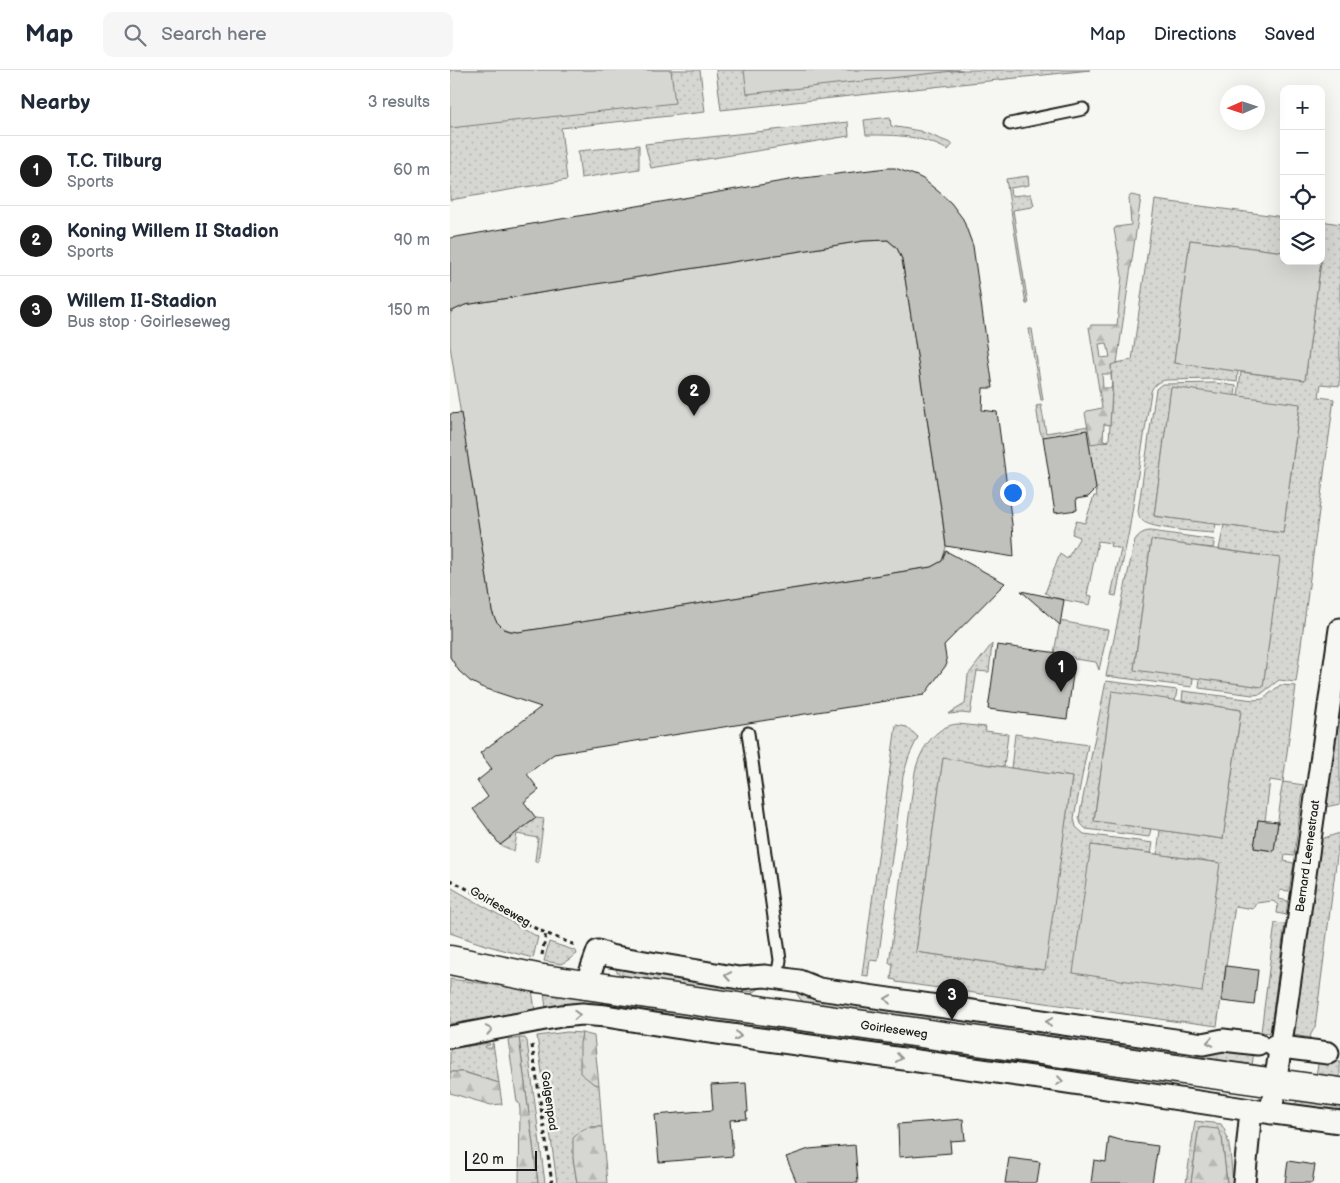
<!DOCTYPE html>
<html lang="en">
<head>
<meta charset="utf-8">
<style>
	body { margin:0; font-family:"Balsamiq Sans",sans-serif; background:#f6f6f7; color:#1f2937 }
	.controls { position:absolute; right:15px; top:15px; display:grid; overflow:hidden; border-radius:10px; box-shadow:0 5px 20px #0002 }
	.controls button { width:45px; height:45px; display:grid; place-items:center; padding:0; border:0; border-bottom:1px solid #e0e1e3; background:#fff; color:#1f2937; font:25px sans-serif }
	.compass { position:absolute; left:770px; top:15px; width:45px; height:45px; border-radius:50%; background:#fff; box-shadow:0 5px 20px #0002; rotate:267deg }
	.scale { position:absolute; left:15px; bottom:12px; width:72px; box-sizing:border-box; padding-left:5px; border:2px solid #1c1c1c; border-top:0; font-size:14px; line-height:18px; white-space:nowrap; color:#1c1c1c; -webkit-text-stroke:4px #f6f6f2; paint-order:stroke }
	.you { position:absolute; left:562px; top:422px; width:18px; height:18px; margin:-12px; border:4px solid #fff; border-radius:50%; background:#1a73e8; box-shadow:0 0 0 8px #1a73e833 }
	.badge { display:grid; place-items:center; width:32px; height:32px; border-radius:50%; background:#1c1c1c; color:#fff; font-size:16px; font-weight:700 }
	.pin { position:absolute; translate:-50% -41px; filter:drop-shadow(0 1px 2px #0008) }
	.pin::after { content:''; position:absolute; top:26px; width:18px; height:15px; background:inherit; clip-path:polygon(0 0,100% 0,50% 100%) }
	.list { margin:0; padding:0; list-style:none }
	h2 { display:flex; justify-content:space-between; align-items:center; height:65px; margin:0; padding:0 20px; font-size:21px }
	h2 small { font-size:16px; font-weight:400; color:#747a83 }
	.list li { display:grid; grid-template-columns:32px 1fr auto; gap:15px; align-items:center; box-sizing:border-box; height:70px; padding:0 20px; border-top:1px solid #e0e1e3 }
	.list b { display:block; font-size:19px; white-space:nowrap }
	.list p { margin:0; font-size:16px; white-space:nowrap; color:#747a83 }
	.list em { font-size:16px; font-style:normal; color:#747a83 }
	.icon { flex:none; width:28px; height:28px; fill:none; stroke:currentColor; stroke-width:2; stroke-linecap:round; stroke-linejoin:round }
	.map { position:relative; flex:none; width:890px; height:1113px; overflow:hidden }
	header { display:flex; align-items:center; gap:30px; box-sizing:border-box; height:70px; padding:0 25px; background:#fff; border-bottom:1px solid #e0e1e3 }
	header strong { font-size:24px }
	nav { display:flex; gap:28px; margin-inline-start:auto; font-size:18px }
	.search { width:350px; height:45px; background:#f6f6f7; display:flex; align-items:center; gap:12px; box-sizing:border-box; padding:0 18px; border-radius:10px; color:#747a83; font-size:19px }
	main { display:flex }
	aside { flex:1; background:#fff }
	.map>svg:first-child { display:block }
	.grass { fill:url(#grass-dots); stroke:#797977; fill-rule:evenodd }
	.forest { fill:url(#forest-firs); stroke:#797977; fill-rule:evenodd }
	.green { fill:#d6d6d2; stroke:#797977 }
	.building { fill:#c0c0bd; stroke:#1c1c1c }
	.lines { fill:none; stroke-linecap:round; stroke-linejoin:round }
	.lane-casing { stroke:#1c1c1c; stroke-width:15 }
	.street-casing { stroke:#1c1c1c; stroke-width:25 }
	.secondary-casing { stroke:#1c1c1c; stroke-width:31 }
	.path { stroke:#1c1c1c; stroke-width:3; stroke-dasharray:4 4; stroke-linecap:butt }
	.lane { stroke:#f6f6f2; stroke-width:11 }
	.street { stroke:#f6f6f2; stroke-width:21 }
	.secondary { stroke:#f6f6f2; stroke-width:28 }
	.oneway { stroke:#949492 }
	.labels { text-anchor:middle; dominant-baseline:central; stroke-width:4.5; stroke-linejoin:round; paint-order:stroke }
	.street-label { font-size:12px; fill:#1c1c1c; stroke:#f6f6f2 }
</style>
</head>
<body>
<header>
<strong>Map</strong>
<div class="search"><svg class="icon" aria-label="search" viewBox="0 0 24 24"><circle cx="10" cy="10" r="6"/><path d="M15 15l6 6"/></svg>Search here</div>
<nav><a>Map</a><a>Directions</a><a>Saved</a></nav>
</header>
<main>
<aside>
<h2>Nearby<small>3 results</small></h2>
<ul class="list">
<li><span class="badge">1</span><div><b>T.C. Tilburg</b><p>Sports</p></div><em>60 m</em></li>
<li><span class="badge">2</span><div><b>Koning Willem II Stadion</b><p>Sports</p></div><em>90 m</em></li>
<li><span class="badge">3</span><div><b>Willem II-Stadion</b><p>Bus stop · Goirleseweg</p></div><em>150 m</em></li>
</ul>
</aside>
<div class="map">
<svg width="890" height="1113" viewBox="0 0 890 1113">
	<defs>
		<pattern id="grass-dots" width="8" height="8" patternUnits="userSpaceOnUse" patternTransform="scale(1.25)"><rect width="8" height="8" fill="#d6d6d2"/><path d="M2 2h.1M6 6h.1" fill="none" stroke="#b7b7b4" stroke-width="1.8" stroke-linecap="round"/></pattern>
		<pattern id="forest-firs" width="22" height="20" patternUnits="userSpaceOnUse" patternTransform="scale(1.25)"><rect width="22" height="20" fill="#d6d6d2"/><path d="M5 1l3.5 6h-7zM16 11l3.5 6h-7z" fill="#b7b7b4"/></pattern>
	</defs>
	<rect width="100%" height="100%" fill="#f6f6f2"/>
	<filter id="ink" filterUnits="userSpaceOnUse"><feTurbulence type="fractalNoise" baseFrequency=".02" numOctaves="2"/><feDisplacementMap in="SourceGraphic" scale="10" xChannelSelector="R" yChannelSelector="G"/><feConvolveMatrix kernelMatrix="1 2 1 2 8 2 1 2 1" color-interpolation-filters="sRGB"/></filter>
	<g filter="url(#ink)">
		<path class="grass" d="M0,0H250L255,42L111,58L117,110L0,130Z
			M266,0H640L271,40Z
			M440,47L441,56L470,61L503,74L498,80C469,65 448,65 416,65L414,50Z
			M398,52L399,66L201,98L195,74Z
			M189,75V99L131,108L128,81Z
			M578,106L579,115L560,118L561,126L581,124L584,135L582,137L563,140L578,234H576L556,109Z
			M705,130L834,147V182L740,170L724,293L788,301L787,312L766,309L716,310C708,311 703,315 701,322L679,461L666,526L661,525L671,479L660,476L661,473L648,471L637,525L642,526L640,535L605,528L603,529L596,523H595L610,484L617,489L630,467L622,464L626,451L635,453L644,426H647L637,361L593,367L590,362L586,336L591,335L596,363L639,356L642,373L659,371L662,321L661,294L682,290Z
			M871,151L890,154V316L871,314L869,327L884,329L846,612L829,610L811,624L803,625L749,618L750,608L813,617L829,488L769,479L774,455L833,463L850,335L788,326L791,302L855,310L871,191Z
			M579,259H582L593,330H591Z
			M765,313L786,316L785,326L721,318L704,446L766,454L764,463C750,462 701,459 693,451C689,448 689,445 688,441L706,319L712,314H716Z
			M701,461L765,470L763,478L701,471L684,599L743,608L742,617L656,606L685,470C689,464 694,461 701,461Z
			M610,551L658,560L649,600L646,592L624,589V587L616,586V584L604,583Z
			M542,574L539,602L527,601L520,644L512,643L498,644L515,634L518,605Z
			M656,611L727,620L725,631L662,622L644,750L701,759L699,767L636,759L631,754L629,748Z
			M830,615L846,616L833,712L854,715L844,786L835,785L834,791L844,793L839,821L830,820L829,829L838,831L836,845L827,843L828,835L823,831L806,833L803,839L785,836L767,956L730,951V952L446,912V910L441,909L443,894L439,893L465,702C469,682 485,655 508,654L536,657L535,661L558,664L554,697L493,689L466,882L594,900L622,707L561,698L565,664L638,675L624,748L626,757L634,764L703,773L701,784L641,775L770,793L707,785L710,760L773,769L791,640L732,631L733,621L804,630L813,629ZM820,710L833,712L830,727H831L824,781L804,778L808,750L815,751Z
			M890,630V734L875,737Z
			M446,655L457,657L468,667L459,686L453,706L428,891L420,890L418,906L412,905Z
			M86,748L94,749L88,792H85V790L88,768L67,764L64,781L50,775Z
			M890,763L865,957L861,964L860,968L844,965L871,769Z
			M0,817L88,867L83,888L35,875L0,863Z
			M825,853L835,854L820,963L811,962Z
			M99,872L126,881L127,884L112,894L94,891Z
			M168,897L313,916L304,922L287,920L283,922L177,907C172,906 168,904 166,900Z
			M0,909L82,920L85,940L0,954Z
			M345,921L484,941L483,951L356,933L351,930Z
			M94,922L222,941L258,948L257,955L96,939Z
			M520,946L622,965L617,968L610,969L519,956Z
			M312,955H320L717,1011L724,1018L311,962Z
			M117,962L132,963C128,984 136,995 144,1014L149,1015L152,1057H139L123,1088L127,1113H107L87,966Z
			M69,968H75L77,971L95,1113H88Z
			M667,971L804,980L802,996L678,978L671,976Z
			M39,973L40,975L35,976L36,978H42V973H43L49,1013L14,1002H0V979Z
			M869,989L890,992V1008L866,1005Z
			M848,1030L890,1035V1045L844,1037L845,1034Z
			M745,1051L771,1054C781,1067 781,1096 783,1113H777L772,1068L749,1057L741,1113H736Z"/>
		<path class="forest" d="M681,125L691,127L667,293L661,295L662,321L660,355L654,354L653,370L659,371L641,374L635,343L637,341L652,338L639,257L641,255H667L672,206L664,159L666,157L681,155L679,127ZM657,273L660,287L651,288L649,274ZM652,304H661L662,318H653Z
			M132,963L144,966L149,1015L144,1014L130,1003V973Z
			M69,968L88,1113H69L70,1040L69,1033L67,1032L58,970Z
			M0,1002H13L49,1013L52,1034L41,1035L0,1023Z
			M139,1057H152L157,1113H127L123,1088V1068L132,1060Z
			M749,1057L768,1059L772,1068L777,1113H741Z"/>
		<path class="green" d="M0,0H221L225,33L0,58Z
			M294,0H512L297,24Z
			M437,170L447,178L452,189L492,445L496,477L492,491L481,497L69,562C55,561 45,555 42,541L0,276V244L6,239L15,235L413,171Z
			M740,170L834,182V191H871L855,310L724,293Z
			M721,317L850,334L833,463L704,446Z
			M701,470L830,488L813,617L684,600Z
			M662,621L791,640L773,769L644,751Z
			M493,688L622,707L595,900L466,882Z
			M641,775L770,793L752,922L623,903Z"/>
		<path class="building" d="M437,98H445L467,106L473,109L489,122L501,133L513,149L523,176L543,318H533L532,340L547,342L562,454L564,487L496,476L492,445L452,189L447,178L438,170L413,171L15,235L0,242V168L345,109Z
			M11,343L42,541L46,551L54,559L60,561L68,562L481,497L492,491L496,481L555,513L494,575L497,594L474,625L104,684L77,704L89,720L74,732L86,748L50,775L23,739L38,727L27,711L42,699L30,683L91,637L31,617L20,611L9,601L0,587V344Z
			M637,360L646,419L638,427L626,429L627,440L605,443L593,367Z
			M571,521L614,530L610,555Z
			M547,575L616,584L614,596L624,597L617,649L538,639Z
			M808,750L828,752L824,781L804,778Z
			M776,896L808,900L804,935L772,931Z
			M296,1013L298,1042H296L297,1049L280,1050L283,1086L209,1092L205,1045L263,1040L261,1015Z
			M513,1049L515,1070L500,1071L501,1083L449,1087L448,1054Z
			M659,1067L678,1072L708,1076L702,1113H641L644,1090L656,1092Z
			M405,1075L408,1113H347L336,1087L359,1079Z
			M559,1088L590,1092L587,1113H555Z
			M838,1091L865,1095L862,1113H835Z"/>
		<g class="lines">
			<defs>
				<path id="lane" d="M560,54L633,39
					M298,663L330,890L327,908"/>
				<path id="street" d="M136,914L148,881L160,886L289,908L315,906L349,911L369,919L753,974L773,970L808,974
					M0,967L111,946L132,944L156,946L224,957L611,1011L801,1040L890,1052
					M824,976L878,983
					M821,1043L890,559
					M794,1113L801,1040"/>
				<path id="secondary" d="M0,890L87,908L322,942L890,1022"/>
			</defs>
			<use href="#lane" class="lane-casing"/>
			<use href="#street" class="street-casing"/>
			<use href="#secondary" class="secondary-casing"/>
			<path class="path" d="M0,810C25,822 47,838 72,851C89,861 107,868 125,875
				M92,885L96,863
				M82,975L102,1113"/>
			<use href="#lane" class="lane"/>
			<use href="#street" class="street"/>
			<use href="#secondary" class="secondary"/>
		</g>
		<defs><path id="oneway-chevron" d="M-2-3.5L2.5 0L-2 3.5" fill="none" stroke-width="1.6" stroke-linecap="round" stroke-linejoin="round" transform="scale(1.25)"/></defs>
		<g class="oneway">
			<use href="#oneway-chevron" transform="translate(278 906) rotate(-170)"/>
			<use href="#oneway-chevron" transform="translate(438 929) rotate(-172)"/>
			<use href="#oneway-chevron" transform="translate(127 945) rotate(-3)"/>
			<use href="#oneway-chevron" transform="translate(599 952) rotate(-172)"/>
			<use href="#oneway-chevron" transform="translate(39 960) rotate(-11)"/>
			<use href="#oneway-chevron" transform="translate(288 966) rotate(8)"/>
			<use href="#oneway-chevron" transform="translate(760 972) rotate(170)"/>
			<use href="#oneway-chevron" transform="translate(449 988) rotate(8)"/>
			<use href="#oneway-chevron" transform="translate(610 1011) rotate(8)"/>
		</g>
	</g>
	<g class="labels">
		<g class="street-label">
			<text transform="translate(858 786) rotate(-82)">Bernard Leenestraat</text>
			<text transform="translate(50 837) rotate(30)">Goirleseweg</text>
			<text transform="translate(444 960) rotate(8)">Goirleseweg</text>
			<text transform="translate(99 1031) rotate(82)">Galgenpad</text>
		</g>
	</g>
</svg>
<div class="controls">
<button>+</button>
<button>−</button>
<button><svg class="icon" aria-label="locate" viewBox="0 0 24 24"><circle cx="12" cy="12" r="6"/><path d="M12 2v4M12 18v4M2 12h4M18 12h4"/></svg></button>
<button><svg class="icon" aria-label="layers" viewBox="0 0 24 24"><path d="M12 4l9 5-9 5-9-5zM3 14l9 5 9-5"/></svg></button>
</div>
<svg class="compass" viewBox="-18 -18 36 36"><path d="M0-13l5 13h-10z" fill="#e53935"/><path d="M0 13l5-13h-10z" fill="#747a83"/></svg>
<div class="scale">20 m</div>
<div class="you"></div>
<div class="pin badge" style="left:611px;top:622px">1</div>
<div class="pin badge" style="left:244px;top:346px">2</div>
<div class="pin badge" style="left:502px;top:950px">3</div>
</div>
</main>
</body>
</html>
